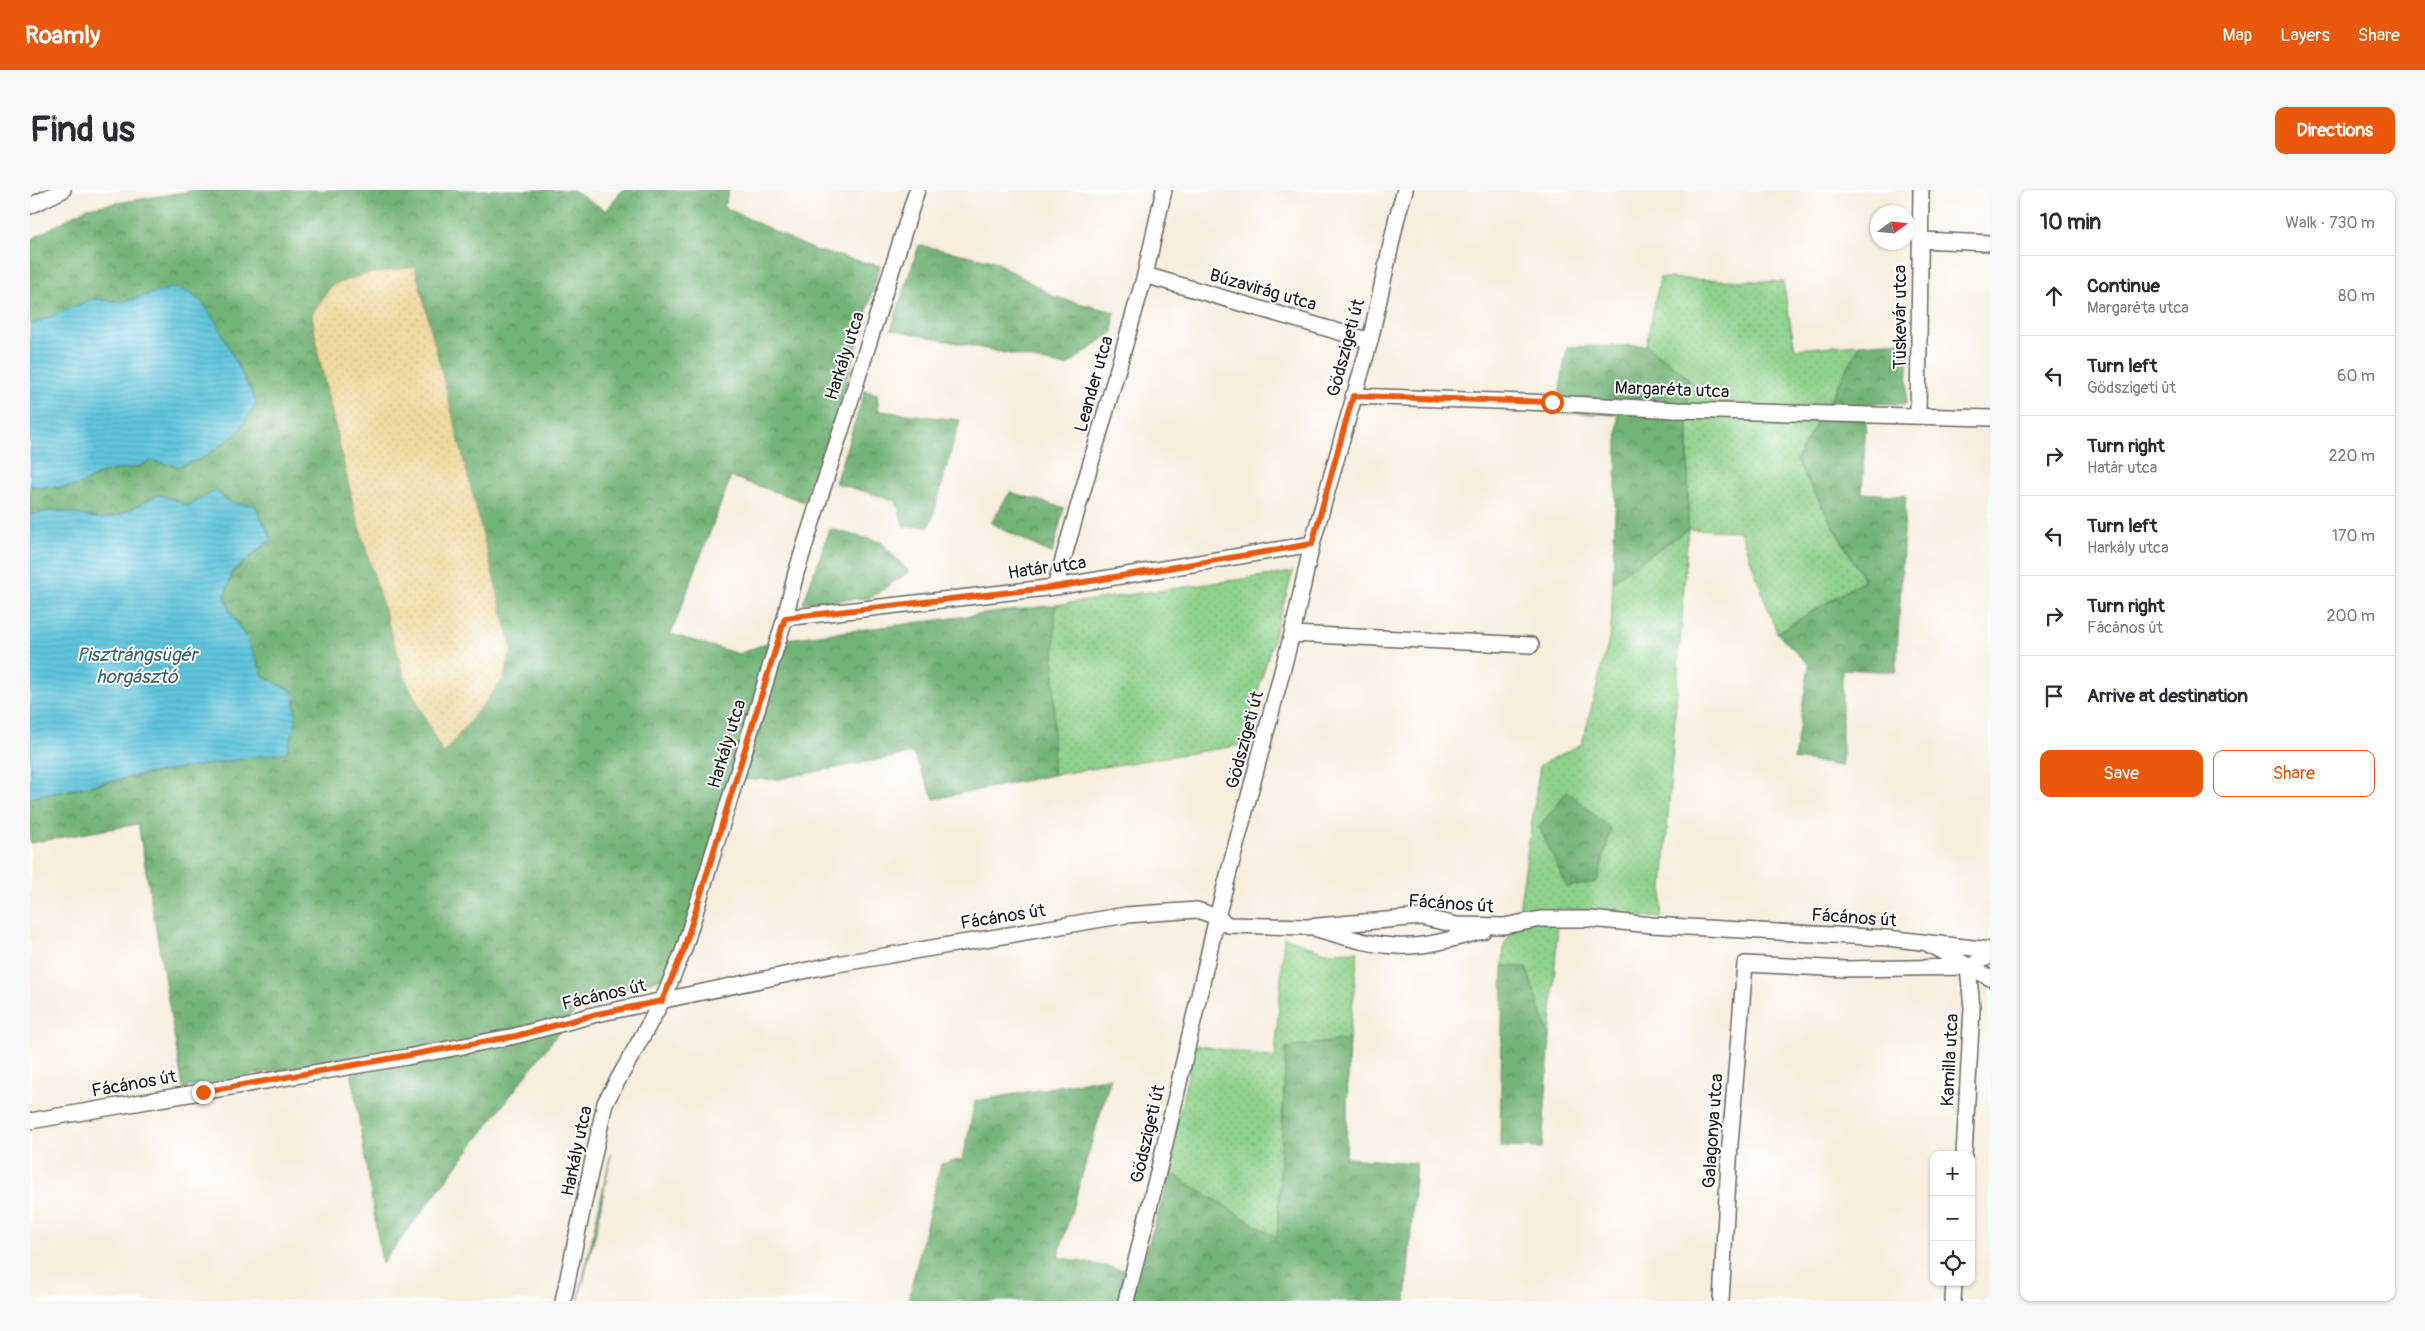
<!DOCTYPE html>
<html lang="en">
<head>
<meta charset="utf-8">
<style>
	body { margin:0; font-family:Pangolin,sans-serif; background:#f7f7f7; color:#2b2b33 }
	.controls { position:absolute; right:15px; bottom:15px; display:grid; overflow:hidden; border-radius:10px; box-shadow:0 1px 4px #0004 }
	.controls button { width:45px; height:45px; display:grid; place-items:center; padding:0; border:0; border-bottom:1px solid #e1e1e2; background:#fff; color:#2b2b33; font:25px sans-serif }
	.compass { position:absolute; left:1840px; top:15px; width:45px; height:45px; border-radius:50%; background:#fff; box-shadow:0 1px 4px #0004; rotate:75deg }
	.stop { position:absolute; width:15px; height:15px; margin:-11px; border:4px solid #ea580c; border-radius:50%; background:#fff }
	.stop.end { background:#ea580c; border-color:#fff; box-shadow:0 1px 5px #0008 }
	.list { margin:0; padding:0; list-style:none }
	h2 { display:flex; justify-content:space-between; align-items:center; height:65px; margin:0; padding:0 20px; font-size:21px }
	h2 small { font-size:16px; font-weight:400; color:#7c7c81 }
	.list li { display:grid; grid-template-columns:32px 1fr auto; gap:15px; align-items:center; box-sizing:border-box; height:80px; padding:0 20px; border-top:1px solid #e1e1e2 }
	.list b { display:block; font-size:19px; white-space:nowrap }
	.list p { margin:0; font-size:16px; white-space:nowrap; color:#7c7c81 }
	.list em { font-size:16px; font-style:normal; color:#7c7c81 }
	.actions { display:flex; gap:10px; padding:15px 20px }
	.actions a { flex:1; padding:11px 0; border:1px solid #ea580c; border-radius:10px; text-align:center; font-size:18px; color:#ea580c }
	.actions .main { background:#ea580c; color:#fff }
	.icon { flex:none; width:28px; height:28px; fill:none; stroke:currentColor; stroke-width:2; stroke-linecap:round; stroke-linejoin:round }
	.map { position:relative; flex:none; width:1960px; height:1111px; overflow:hidden; border-radius:10px }
	header { display:flex; align-items:center; gap:30px; box-sizing:border-box; height:70px; padding:0 25px; background:#ea580c; color:#fff }
	header strong { font-size:24px }
	nav { display:flex; gap:28px; margin-inline-start:auto; font-size:18px }
	.intro { display:flex; align-items:center; justify-content:space-between; box-sizing:border-box; height:120px; padding:0 30px }
	h1 { margin:0; font-size:35px }
	.button { padding:12px 22px; border-radius:10px; background:#ea580c; color:#fff; font-size:18px; font-weight:700 }
	main { display:flex; gap:30px; padding:0 30px }
	aside { flex:1; background:#fff; border-radius:10px; box-shadow:0 1px 4px #0004 }
	.map>svg:first-child { display:block }
	.grass { fill:url(#grass-dots); stroke:#557653 }
	.forest { fill:url(#forest-crowns); stroke:#476849; fill-rule:evenodd }
	.sand { fill:url(#sand-dots); stroke:#857b5d }
	.water { fill:url(#water-rules); stroke:#3e707c }
	.lines { fill:none; stroke-linecap:round; stroke-linejoin:round }
	.street-casing { stroke:#696660; stroke-width:18 }
	.street { stroke:#fff; stroke-width:15 }
	.route { stroke:#ea580c; stroke-width:6 }
	.labels { text-anchor:middle; dominant-baseline:central; stroke-width:4; stroke-linejoin:round; paint-order:stroke }
	.street-label { font-size:18px; fill:#1c1c1c; stroke:#fff }
	.water-label { font-size:19px; font-style:italic; fill:#376069; stroke:#fff }
</style>
</head>
<body>
<header>
<strong>Roamly</strong>
<nav><a>Map</a><a>Layers</a><a>Share</a></nav>
</header>
<div class="intro"><h1>Find us</h1><a class="button">Directions</a></div>
<main>
<div class="map">
<svg width="1960" height="1111" viewBox="0 0 1960 1111">
	<defs>
		<pattern id="grass-dots" width="8" height="8" patternUnits="userSpaceOnUse" patternTransform="scale(1.25)"><rect width="8" height="8" fill="#8ed18a"/><path d="M2 2h.1M6 6h.1" fill="none" stroke="#7ab376" stroke-width="1.8" stroke-linecap="round"/></pattern>
		<pattern id="forest-crowns" width="20" height="18" patternUnits="userSpaceOnUse" patternTransform="scale(1.25)"><rect width="20" height="18" fill="#72b376"/><path d="M2 6a3 3 0 1 1 6 0M12 15a3 3 0 1 1 6 0" fill="none" stroke="#5d9160"/></pattern>
		<pattern id="sand-dots" width="8" height="8" patternUnits="userSpaceOnUse" patternTransform="scale(1.25)"><rect width="8" height="8" fill="#eeda9e"/><path d="M2 2h.1M6 6h.1" fill="none" stroke="#ccba88" stroke-width="1.8" stroke-linecap="round"/></pattern>
		<pattern id="water-rules" width="6" height="5" patternUnits="userSpaceOnUse" patternTransform="scale(1.25)"><rect width="6" height="5" fill="#5fc5dc"/><path d="M0 2.5h6" fill="none" stroke="#52a9bc"/></pattern>
	</defs>
	<rect width="100%" height="100%" fill="#fff"/>
	<filter id="ink" filterUnits="userSpaceOnUse"><feTurbulence type="fractalNoise" baseFrequency=".02" numOctaves="2"/><feDisplacementMap in="SourceGraphic" scale="10" xChannelSelector="R" yChannelSelector="G"/><feConvolveMatrix kernelMatrix="1 2 1 2 8 2 1 2 1" color-interpolation-filters="sRGB"/></filter>
	<filter id="wash" filterUnits="userSpaceOnUse"><feTurbulence type="fractalNoise" baseFrequency=".0096" numOctaves="4" result="noise"/><feDisplacementMap in="SourceGraphic" scale="20" xChannelSelector="R" yChannelSelector="G"/><feGaussianBlur stdDeviation="1.12" result="paint"/><feColorMatrix in="noise" values="0 0 0 0 0 0 0 0 0 0 0 0 0 0 0 0 0 1.4 0 .05"/><feComposite in="paint" operator="in"/></filter>
	<g filter="url(#wash)">
		<rect width="100%" height="100%" fill="#f7eedd"/>
		<path class="grass" d="M1630,88L1753,92L1765,159L1831,154L1766,270L1834,390L1747,443L1710,341L1658,339L1631,728L1529,718L1520,849L1496,778L1473,776L1474,755L1488,727L1510,575L1552,554L1581,441L1583,390L1658,339V188L1616,155Z
			M1263,382L1212,555L1023,585L1025,415Z
			M1254,747L1295,762L1328,761L1319,849L1256,858L1247,1049L1141,983L1139,968L1165,855L1245,868Z"/>
		<path class="forest" d="M166,0H544L576,21L592,0H699L694,17L784,60L850,76L781,314L701,287L641,444L709,464L741,451L1025,415L1023,585L904,609L883,563L748,589L710,590L650,783L551,813L352,1074L319,867L153,898L108,634L0,653V608L145,579L264,502L234,487L217,449L200,422L195,405L203,382L242,349L204,314L193,309L187,300L158,316L143,309L128,305L92,324L71,329L24,320L0,325V296L30,298L50,295L71,283L110,276L120,271L149,276L222,202L203,167L141,98L93,112L64,109L0,135V50L57,18ZM282,124L413,564L374,486L326,326L288,163Z
			M889,55L964,71L1025,107L1084,122L1083,142L1036,176L861,139Z
			M1880,150L1876,214L1837,213L1832,303L1876,306L1866,482L1812,479V576L1764,569L1779,475L1747,443L1834,390L1766,270L1831,154Z
			M1616,155L1658,188V339L1583,390L1588,225L1526,223L1537,157Z
			M835,201L847,204L849,221L930,230L900,336L874,337L866,311L805,293Z
			M980,302L1034,318L1022,364L961,333Z
			M800,339L851,352L879,382L840,408L773,413Z
			M1537,601L1581,639L1567,692L1537,697L1509,637Z
			M1473,776L1496,777L1520,849L1512,958L1470,957Z
			M1319,849L1316,968L1386,973L1376,1111H878L911,974L933,969L945,911L1081,887L1028,1067L1109,1083L1141,983L1247,1048L1256,858Z
			M581,963L567,1038L548,1111Z"/>
		<path class="sand" d="M385,77L482,460L473,490L413,564L374,486L326,326L288,163L282,124L302,95L336,84Z"/>
		<path class="water" d="M141,98L157,101L173,113L186,132L227,214L206,245L171,269L149,276L120,271L110,276L71,283L50,295L30,298L0,296V135L64,109L93,112Z
			M187,300C197,315 207,314 224,314L242,349L203,381L195,405L200,422L217,449L234,487L264,502L266,532L257,562L104,586L0,608V325L24,320L71,329L92,324L128,305L143,309L158,316Z"/>
	</g>
	<g filter="url(#ink)">
		<g class="lines">
			<defs>
				<path id="street" d="M0,16L33,0
					M1890,50L1960,53
					M1115,85L1340,151
					M1323,206L1522,213L1647,220L1960,228
					M1888,225L1891,0
					M1025,397L1115,85L1134,0
					M755,428L1025,397L1282,354
					M1262,444L1501,455
					M1287,739C1313,746 1339,755 1366,756C1395,758 1424,748 1453,741
					M1900,755L1960,788
					M0,931L377,867L485,846L567,824L807,774L1096,725L1167,720L1187,727L1198,735L1277,737L1391,727L1427,735L1474,736L1511,729H1560L1622,735L1857,748L1960,760
					M1934,965L1942,818L1938,777
					M533,1111L575,913L632,811L653,762L755,428L766,383L887,0
					M1096,1111L1134,958L1187,727L1262,444L1282,354L1340,151L1367,27L1375,0
					M1691,1111L1700,954L1715,774L1815,779L1938,777L1960,766
					M1923,1111L1924,1092"/>
			</defs>
			<use href="#street" class="street-casing"/>
			<use href="#street" class="street"/>
		</g>
	</g>
	<g class="lines" filter="url(#ink)">
		<path class="route" d="M173,902L486,846L567,824L632,811L653,762L755,428L1025,397L1282,354L1323,206L1522,212"/>
	</g>
	<g class="labels">
		<g class="street-label">
			<text transform="translate(1233 100) rotate(16)">Búzavirág utca</text>
			<text transform="translate(1870 127) rotate(-90)">Tüskevár utca</text>
			<text transform="translate(1316 158) rotate(-75)">Gödszigeti út</text>
			<text transform="translate(815 166) rotate(-72)">Harkály utca</text>
			<text transform="translate(1064 194) rotate(-74)">Leander utca</text>
			<text transform="translate(1642 200) rotate(2)">Margaréta utca</text>
			<text transform="translate(1017 378) rotate(-8)">Határ utca</text>
			<text transform="translate(1215 550) rotate(-75)">Gödszigeti út</text>
			<text transform="translate(697 554) rotate(-73)">Harkály utca</text>
			<text transform="translate(1421 714) rotate(4)">Fácános út</text>
			<text transform="translate(973 727) rotate(-9)">Fácános út</text>
			<text transform="translate(1824 728) rotate(4)">Fácános út</text>
			<text transform="translate(574 805) rotate(-13)">Fácános út</text>
			<text transform="translate(1920 870) rotate(-87)">Kamilla utca</text>
			<text transform="translate(104 894) rotate(-10)">Fácános út</text>
			<text transform="translate(1683 941) rotate(-86)">Galagonya utca</text>
			<text transform="translate(1118 944) rotate(-77)">Gödszigeti út</text>
			<text transform="translate(547 961) rotate(-78)">Harkály utca</text>
		</g>
		<g class="water-label">
			<text x="107" y="465">Pisztrángsügér<tspan x="107" dy="22">horgásztó</tspan></text>
		</g>
	</g>
</svg>
<div class="controls">
<button>+</button>
<button>−</button>
<button><svg class="icon" aria-label="locate" viewBox="0 0 24 24"><circle cx="12" cy="12" r="6"/><path d="M12 2v4M12 18v4M2 12h4M18 12h4"/></svg></button>
</div>
<svg class="compass" viewBox="-18 -18 36 36"><path d="M0-13l5 13h-10z" fill="#e53935"/><path d="M0 13l5-13h-10z" fill="#7c7c81"/></svg>
<div class="stop" style="left:1522px;top:212px"></div>
<div class="stop end" style="left:173px;top:902px"></div>
</div>
<aside>
<h2>10 min<small>Walk · 730 m</small></h2>
<ul class="list">
<li><svg class="icon" aria-label="ahead" viewBox="0 0 24 24"><path d="M12 20V5M6 11l6-6 6 6"/></svg><div><b>Continue</b><p>Margaréta utca</p></div><em>80 m</em></li>
<li><svg class="icon" aria-label="left" viewBox="0 0 24 24"><path d="M17 20v-9H6M10 6l-5 5 5 5"/></svg><div><b>Turn left</b><p>Gödszigeti út</p></div><em>60 m</em></li>
<li><svg class="icon" aria-label="right" viewBox="0 0 24 24"><path d="M7 20v-9h11M14 6l5 5-5 5"/></svg><div><b>Turn right</b><p>Határ utca</p></div><em>220 m</em></li>
<li><svg class="icon" aria-label="left" viewBox="0 0 24 24"><path d="M17 20v-9H6M10 6l-5 5 5 5"/></svg><div><b>Turn left</b><p>Harkály utca</p></div><em>170 m</em></li>
<li><svg class="icon" aria-label="right" viewBox="0 0 24 24"><path d="M7 20v-9h11M14 6l5 5-5 5"/></svg><div><b>Turn right</b><p>Fácános út</p></div><em>200 m</em></li>
<li><svg class="icon" aria-label="arrive" viewBox="0 0 24 24"><path d="M6 21V4h12l-3 4 3 4H6"/></svg><div><b>Arrive at destination</b></div></li>
</ul>
<div class="actions"><a class="main">Save</a><a>Share</a></div>
</aside>
</main>
</body>
</html>
